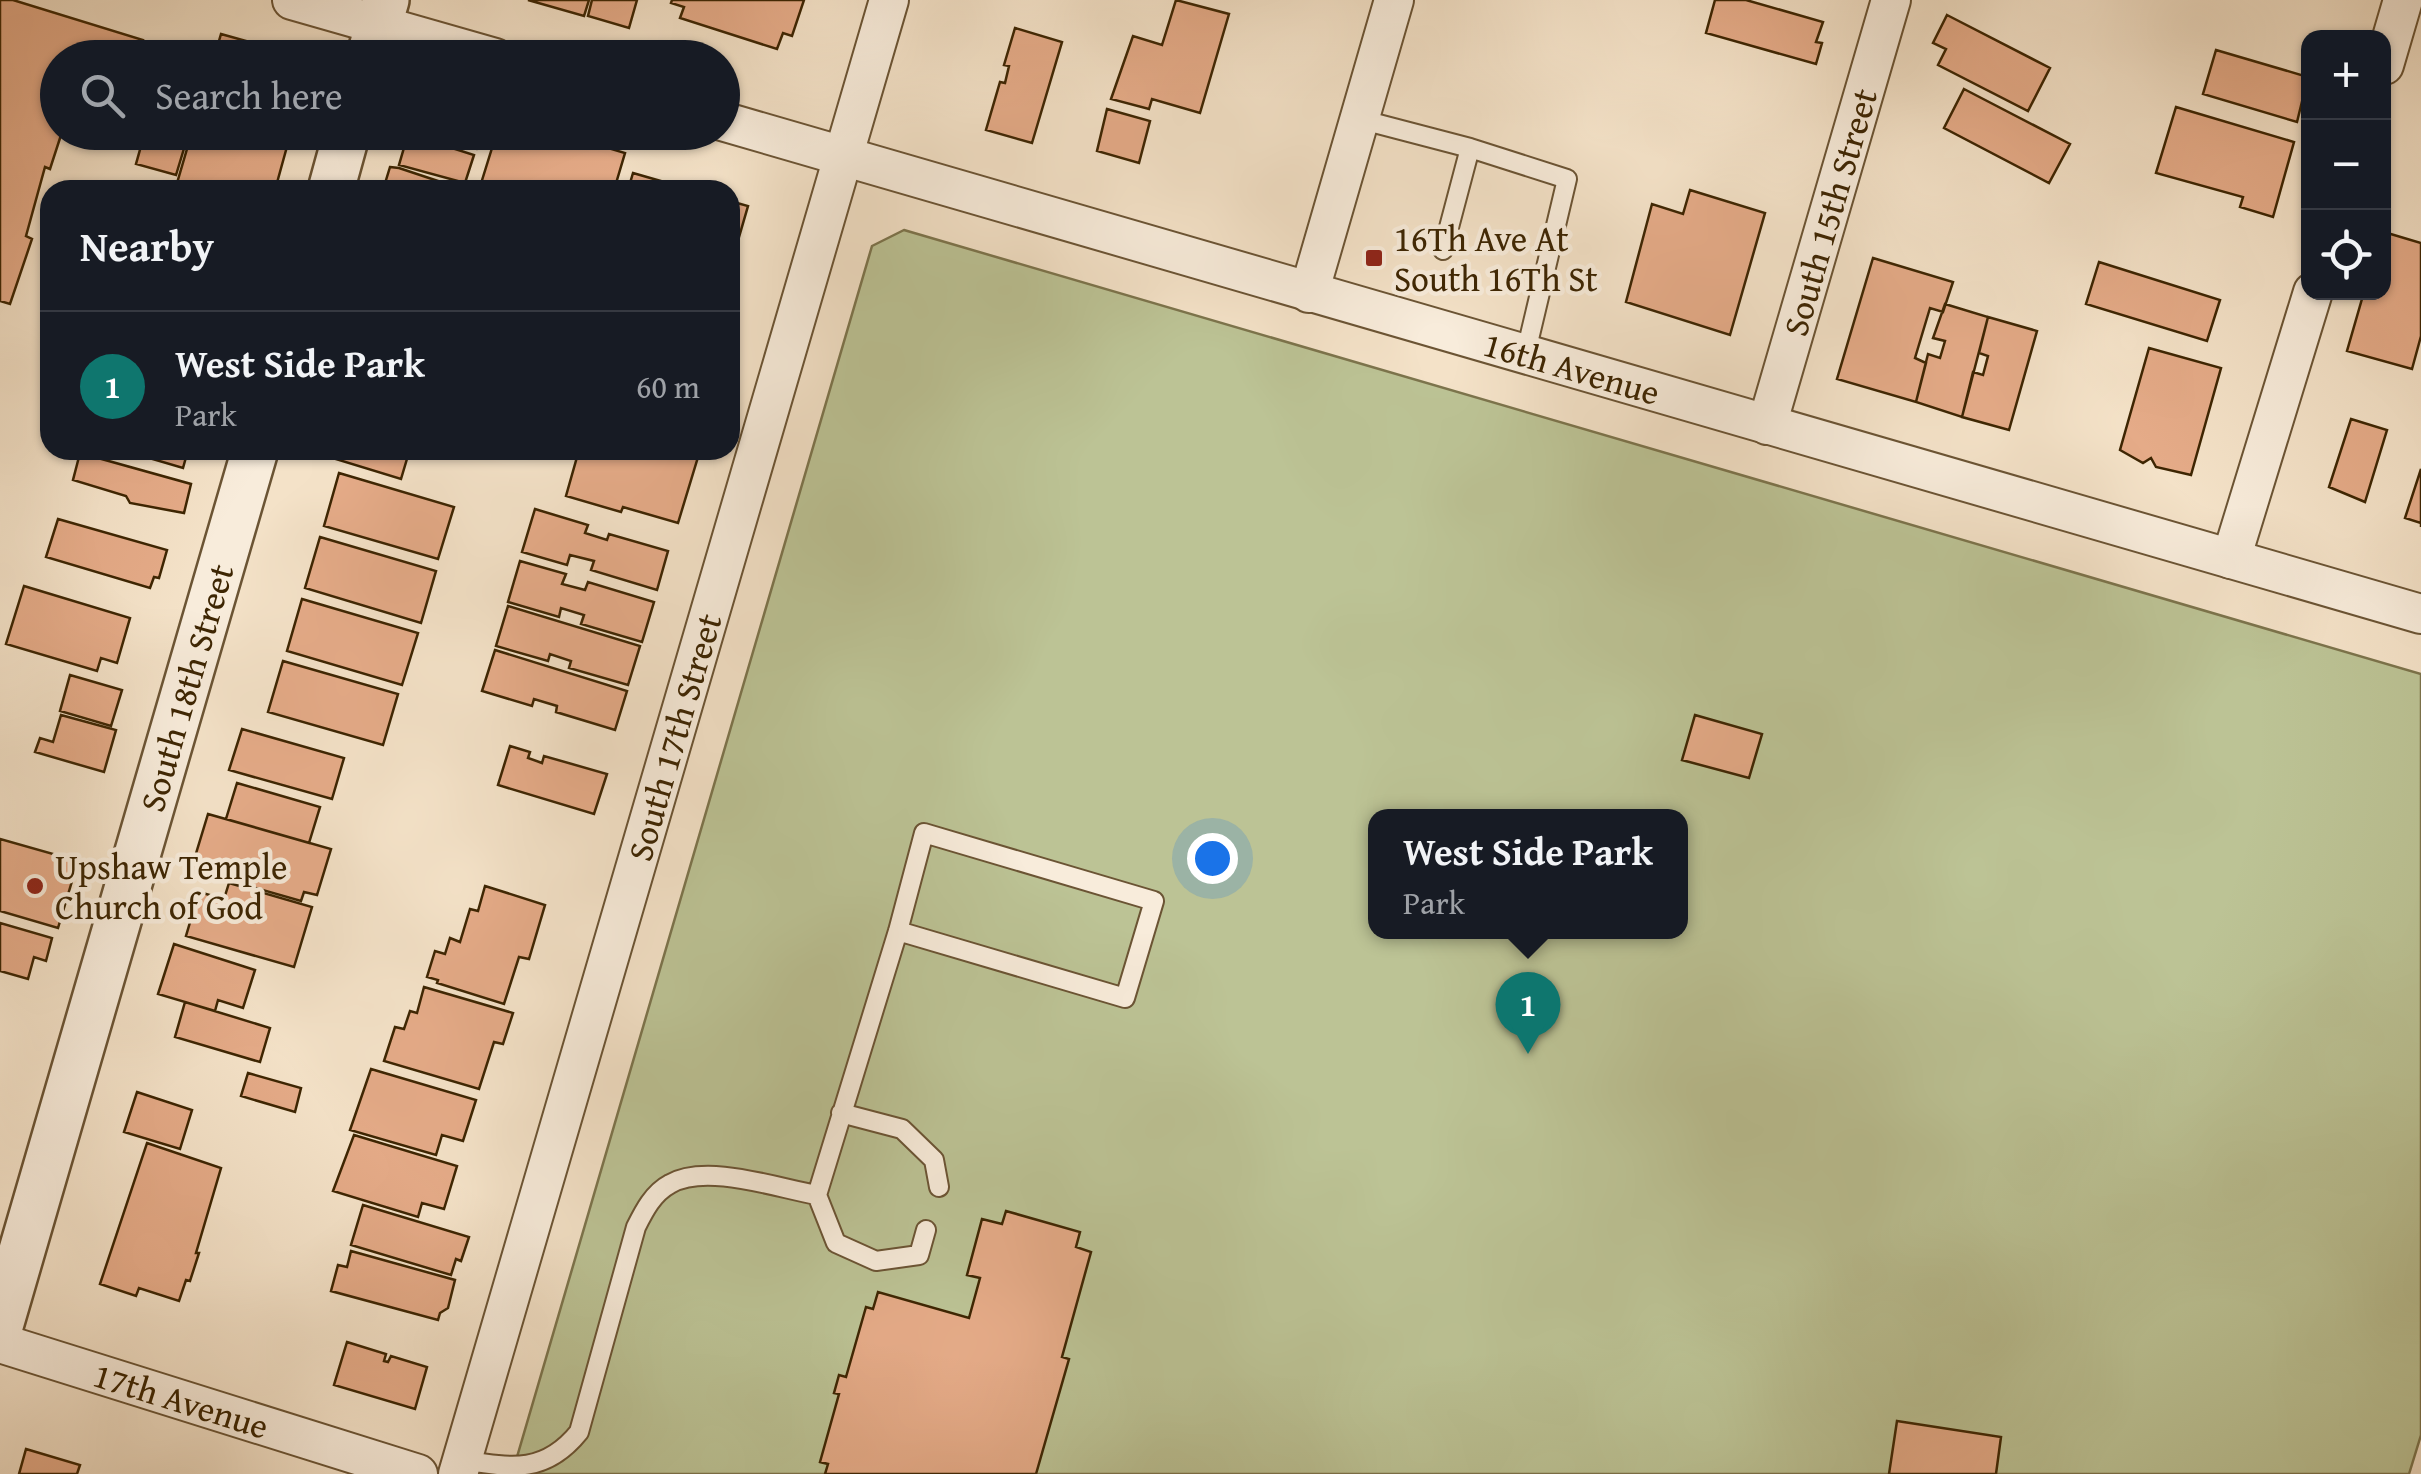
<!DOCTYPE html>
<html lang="en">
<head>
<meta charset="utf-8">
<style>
	body { margin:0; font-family:"Gentium Book Plus",serif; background:#242831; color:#f1f3f6 }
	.controls { position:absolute; right:30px; top:30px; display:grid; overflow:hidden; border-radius:20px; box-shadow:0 2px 8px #0004 }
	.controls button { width:90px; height:90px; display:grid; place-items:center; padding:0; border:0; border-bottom:2px solid #363941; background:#171b24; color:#f1f3f6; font:50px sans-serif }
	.you { position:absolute; left:1212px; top:858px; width:35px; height:35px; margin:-25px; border:8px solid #fff; border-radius:50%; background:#1a73e8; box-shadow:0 0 0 15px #1a73e833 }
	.badge { display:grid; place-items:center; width:65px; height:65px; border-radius:50%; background:#0f766e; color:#fff; font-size:32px; font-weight:700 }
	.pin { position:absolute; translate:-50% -82px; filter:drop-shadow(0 2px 5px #0008) }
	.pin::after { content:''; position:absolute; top:52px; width:35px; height:30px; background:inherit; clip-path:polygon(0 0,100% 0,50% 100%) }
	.popup { position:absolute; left:1368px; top:809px; width:320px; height:130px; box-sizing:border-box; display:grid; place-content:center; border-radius:20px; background:#171b24; filter:drop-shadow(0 2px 8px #0005); font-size:32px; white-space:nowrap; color:#9ea1a6 }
	.popup b { font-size:38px; color:#f1f3f6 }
	.popup::after { content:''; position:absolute; left:50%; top:100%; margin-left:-20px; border:20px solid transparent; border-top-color:#171b24 }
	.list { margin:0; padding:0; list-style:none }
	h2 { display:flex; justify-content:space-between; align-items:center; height:130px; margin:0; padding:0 40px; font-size:42px }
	h2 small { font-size:32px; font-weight:400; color:#9ea1a6 }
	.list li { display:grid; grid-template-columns:65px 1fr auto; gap:30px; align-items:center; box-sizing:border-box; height:150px; padding:0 40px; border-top:2px solid #363941 }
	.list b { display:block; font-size:38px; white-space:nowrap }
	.list p { margin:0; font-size:32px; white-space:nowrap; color:#9ea1a6 }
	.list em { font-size:32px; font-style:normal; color:#9ea1a6 }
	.icon { flex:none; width:55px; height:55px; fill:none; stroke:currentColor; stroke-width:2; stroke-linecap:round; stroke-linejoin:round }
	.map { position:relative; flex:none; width:2421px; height:1474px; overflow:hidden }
	.search { position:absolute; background:#171b24; box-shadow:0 2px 8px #0004; left:40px; top:40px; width:700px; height:110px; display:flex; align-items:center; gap:25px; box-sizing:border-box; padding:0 35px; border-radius:55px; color:#9ea1a6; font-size:38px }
	.panel { position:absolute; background:#171b24; box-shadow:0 2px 8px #0004; left:40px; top:180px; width:700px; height:280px; border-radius:30px }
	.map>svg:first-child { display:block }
	.green { fill:#bcc395; stroke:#7c744c; stroke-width:2.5; fill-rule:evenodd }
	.building { fill:#e5ab88; stroke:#3d2502; stroke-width:2.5 }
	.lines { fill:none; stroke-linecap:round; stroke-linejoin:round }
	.service-casing { stroke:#6b5434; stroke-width:22 }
	.minor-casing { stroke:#6b5434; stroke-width:42 }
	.tertiary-casing { stroke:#6b5434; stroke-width:50 }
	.service { stroke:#f8ecdb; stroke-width:18 }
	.minor { stroke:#f8ecdb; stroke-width:38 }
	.tertiary { stroke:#f8ecdb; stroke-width:45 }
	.poi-dot { fill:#8f2418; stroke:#f8ecdb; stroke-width:4 }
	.labels { text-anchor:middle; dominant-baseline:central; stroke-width:9; stroke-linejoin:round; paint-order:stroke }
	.street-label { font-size:35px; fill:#3d2502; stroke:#f8ecdb }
	.poi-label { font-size:35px; fill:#3d2502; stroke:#f8ecdb; text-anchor:start }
</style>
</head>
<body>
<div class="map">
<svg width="2421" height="1474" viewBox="0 0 2421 1474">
	<rect width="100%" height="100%" fill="#f4e2c8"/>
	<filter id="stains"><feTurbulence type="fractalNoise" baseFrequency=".002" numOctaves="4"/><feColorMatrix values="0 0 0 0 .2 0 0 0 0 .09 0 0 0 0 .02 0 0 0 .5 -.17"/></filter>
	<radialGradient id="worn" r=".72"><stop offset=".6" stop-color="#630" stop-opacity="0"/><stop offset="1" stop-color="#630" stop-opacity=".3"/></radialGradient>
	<path class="green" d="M904,230L2421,674V1435L2409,1474H512L872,246ZM1376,816H1680V932H1376Z"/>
	<path class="building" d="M0,0H13L143,40L138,58H58V132H62L50,169L45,167L26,236L32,239L10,304L0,301Z
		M528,0H589L584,16Z
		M592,0H637L629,28L588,16Z
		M672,0H804L792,36L783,33L777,49L680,18L684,7L671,3Z
		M1176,0L1229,14L1200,113L1152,99L1149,109L1111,99L1133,36L1162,45Z
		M1715,0H1746L1823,22L1816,42L1822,43L1816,64L1706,33Z
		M1947,15L2050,68L2028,111L1938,65L1946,49L1933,43Z
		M1015,28L1062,42L1032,143L986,130L1000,82L1005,83L1009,66L1004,65Z
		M221,34L303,57V58H214Z
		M2216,50L2308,77L2297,122L2203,94Z
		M1964,89L2070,144L2049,183L1944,128Z
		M2176,107L2294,142L2273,217L2240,207L2243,197L2156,173Z
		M1107,109L1150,121L1139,163L1097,151Z
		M145,132H189L176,175L136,164Z
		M192,132H291L275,190H175Z
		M420,132H497L492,148L487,146L477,149Z
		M497,132H555L625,153L614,190H479Z
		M408,134L474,155L465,183L399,165Z
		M390,167L399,168L465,190H383Z
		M633,173L692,190H628Z
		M1690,190L1765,213L1730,335L1626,302L1652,204L1683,214Z
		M730,201L748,206L730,268Z
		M2384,232L2421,243V336L2412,369L2347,351L2364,292H2384Z
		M1873,258L1953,282L1943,312L1930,308L1915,358L1926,363L1916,402L1837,379Z
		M2099,262L2220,300L2207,341L2086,304Z
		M1945,304L1988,317L1962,417L1916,402L1928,354L1940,358L1945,341L1933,338Z
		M1988,317L2037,331L2009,430L1962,417L1973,372L1983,375L1988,356L1979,353Z
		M2149,348L2221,368L2191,475L2156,467L2151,458L2143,463L2120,450Z
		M2351,419L2387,430L2365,502L2329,487Z
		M122,450H188L183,468Z
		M317,450H403L409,452L401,479L316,453Z
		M579,450H675L698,457L678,523L623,507L621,512L566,496Z
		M80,453L191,484L184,513L130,503L126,496L73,480Z
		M2421,469V527V523L2405,518Z
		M339,473L454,507L438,559L324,526Z
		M535,509L588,525L585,533L607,540L609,534L668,551L657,590L591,570L594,561L570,555L567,565L522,552Z
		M58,519L167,550L159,578L154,577L150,588L46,557Z
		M320,537L436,571L421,623L305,588Z
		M520,561L566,574L562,584L585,590L588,582L654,602L642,642L581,624L584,615L561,608L559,617L508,602Z
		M24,586L130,618L117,663L101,658L97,671L6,644Z
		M302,599L418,633L402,685L287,651Z
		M508,606L640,646L628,685L569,668L571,661L550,654L548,661L496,646Z
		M495,650L627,691L615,730L556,712L557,706L534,699L532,706L482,691Z
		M283,661L398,694L383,745L268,712Z
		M70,675L122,690L111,726L60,711Z
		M61,715L116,730L104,772L35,752L40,738L53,742Z
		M1695,715L1762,734L1749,778L1682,760Z
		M242,729L344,758L332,799L229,770Z
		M510,746L530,752L528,758L542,763L544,756L607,774L594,814L498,785Z
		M237,783L320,807L309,843L226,819Z
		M208,814L331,849L317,895L304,892L301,901L249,886L251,880L235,875L233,882L191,870Z
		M0,839L78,861L58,928L0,911Z
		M229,883L312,907L294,967L186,936L199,892L224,899Z
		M485,886L545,905L529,959L519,957L504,1004L437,983L438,980L427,977L435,951L445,954L450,938L460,942L470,909L478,911Z
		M0,923L52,938L46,961L34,957L28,979L0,971Z
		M174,944L255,970L243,1008L218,1000L215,1011L158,994Z
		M424,987L513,1013L503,1044L494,1042L479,1089L384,1061L395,1027L404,1029L410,1011L417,1013Z
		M185,1002L270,1028L260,1062L175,1037Z
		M371,1069L476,1100L463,1141L442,1135L436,1155L350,1130Z
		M248,1073L301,1088L295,1112L241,1096Z
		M137,1092L192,1110L180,1149L124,1132Z
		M354,1135L457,1166L444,1209L422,1203L418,1217L333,1191Z
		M147,1143L221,1168L196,1253H199L190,1281L186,1280L179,1301L139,1288L136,1296L100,1284Z
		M363,1205L469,1237L461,1261L456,1259L451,1275L351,1245Z
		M1006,1211L1080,1232L1076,1247L1091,1252L1062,1357L1069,1359L1036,1474H825L828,1464L820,1462L839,1394L834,1393L839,1375L846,1377L866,1307L873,1309L878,1292L969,1318L980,1278L967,1275L982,1219L1002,1224Z
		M351,1251L455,1280L448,1308L440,1313L438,1320L331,1291L338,1265L347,1267Z
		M347,1342L386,1354L384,1361L388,1362L391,1356L427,1367L415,1409L334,1385Z
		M1897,1421L2001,1437L1996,1474H1889Z
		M26,1449L80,1465L77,1474H19Z"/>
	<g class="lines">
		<defs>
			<path id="service" d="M1359,119L1470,148L1567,179L1525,356
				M1443,250L1470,148
				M898,931L1125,998L1154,901L924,833L898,931L817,1195L836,1243L876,1261L919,1255L926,1230
				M841,1113L902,1129L934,1160L939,1187
				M462,1460C512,1468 545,1474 579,1432L636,1227C644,1211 653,1193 670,1184C706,1163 777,1188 817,1195"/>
			<g id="minor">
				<path d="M292,0L495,58"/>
				<path d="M2384,65L2403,0"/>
				<path id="s1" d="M722,121L2421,614"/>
				<path d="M1309,293L1394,0"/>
				<path id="s2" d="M1767,425L1891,0"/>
				<path d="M2231,559L2313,292"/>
				<path id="s3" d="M0,1343L418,1474"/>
				<path id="s4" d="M458,1474L889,0"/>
			</g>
			<g id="tertiary">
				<path d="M369,58L386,0"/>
				<path d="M331,190L347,132"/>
				<path id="s5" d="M0,1326L255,450"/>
			</g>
		</defs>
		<use href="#service" class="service-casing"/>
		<use href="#minor" class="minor-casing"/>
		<use href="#tertiary" class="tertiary-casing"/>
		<use href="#service" class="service"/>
		<use href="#minor" class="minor"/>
		<use href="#tertiary" class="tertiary"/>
	</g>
	<g class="poi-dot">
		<rect x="1364" y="248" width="20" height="20" rx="5"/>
		<circle cx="35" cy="886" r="10"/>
	</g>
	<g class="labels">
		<g class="street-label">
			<text stroke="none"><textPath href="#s2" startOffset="222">South 15th Street</textPath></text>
			<text stroke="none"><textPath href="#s1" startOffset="885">16th Avenue</textPath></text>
			<text stroke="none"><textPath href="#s5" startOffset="665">South 18th Street</textPath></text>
			<text stroke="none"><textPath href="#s4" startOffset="768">South 17th Street</textPath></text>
			<text stroke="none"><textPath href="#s3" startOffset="190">17th Avenue</textPath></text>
		</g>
		<g class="poi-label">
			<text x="1394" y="238">16Th Ave At<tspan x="1394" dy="40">South 16Th St</tspan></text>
			<text x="55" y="866">Upshaw Temple<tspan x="55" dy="40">Church of God</tspan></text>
		</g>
	</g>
	<rect width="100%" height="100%" filter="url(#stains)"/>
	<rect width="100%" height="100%" fill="url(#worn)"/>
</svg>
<div class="controls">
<button>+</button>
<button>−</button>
<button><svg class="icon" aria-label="locate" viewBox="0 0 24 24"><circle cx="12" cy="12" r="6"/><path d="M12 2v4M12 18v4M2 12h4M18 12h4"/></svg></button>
</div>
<div class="you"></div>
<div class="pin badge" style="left:1528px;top:1054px">1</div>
<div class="popup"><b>West Side Park</b>Park</div>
<div class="search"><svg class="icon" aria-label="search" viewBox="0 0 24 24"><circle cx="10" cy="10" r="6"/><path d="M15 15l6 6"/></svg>Search here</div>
<section class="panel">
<h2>Nearby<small></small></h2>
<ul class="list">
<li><span class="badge">1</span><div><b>West Side Park</b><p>Park</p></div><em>60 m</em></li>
</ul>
</section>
</div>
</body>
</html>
